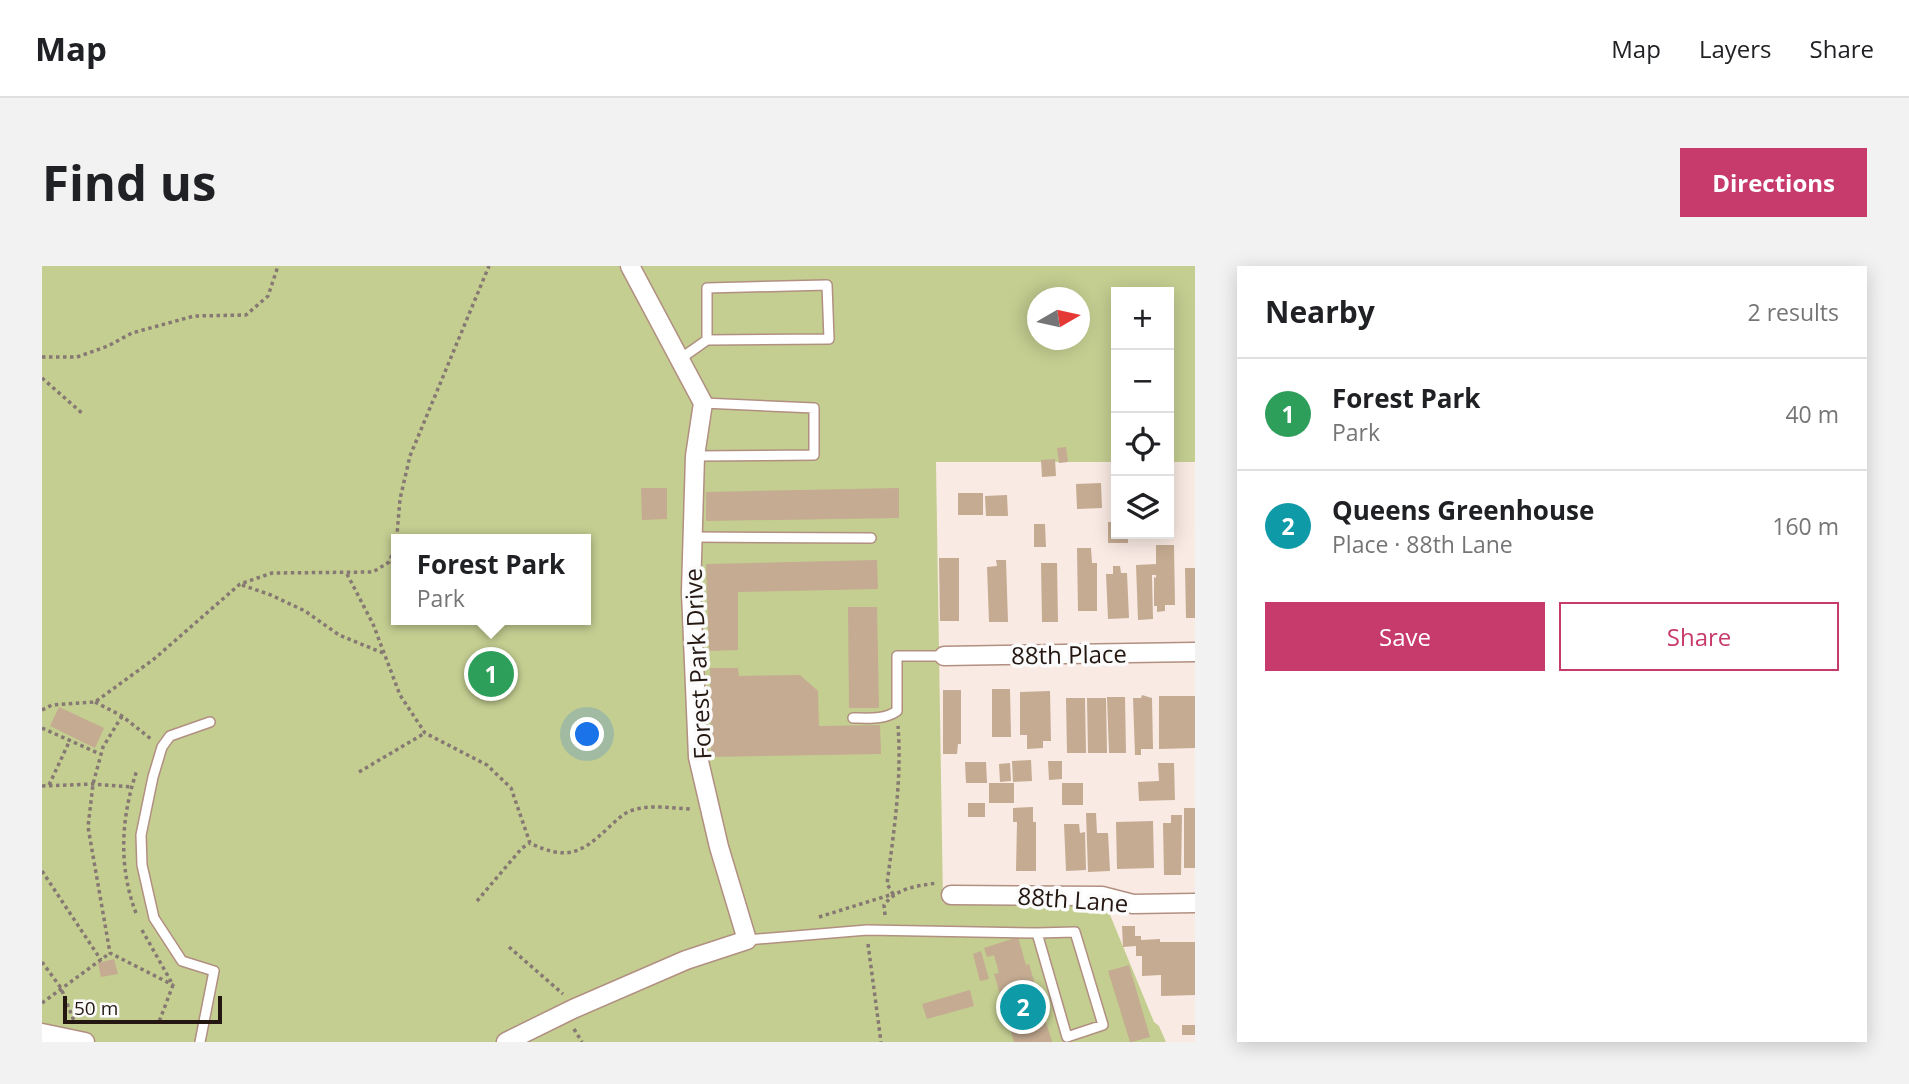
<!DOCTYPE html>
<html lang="en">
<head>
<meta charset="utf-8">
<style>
	body { margin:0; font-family:"Open Sans",sans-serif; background:#f2f2f2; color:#202124 }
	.controls { position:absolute; right:21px; top:21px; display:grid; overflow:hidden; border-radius:0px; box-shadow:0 4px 18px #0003 }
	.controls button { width:63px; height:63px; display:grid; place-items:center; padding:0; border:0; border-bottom:2px solid #e0e0e0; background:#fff; color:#202124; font:35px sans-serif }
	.compass { position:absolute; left:985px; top:21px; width:63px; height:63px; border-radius:50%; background:#fff; box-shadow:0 4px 18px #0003; rotate:81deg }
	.scale { position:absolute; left:21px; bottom:18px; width:159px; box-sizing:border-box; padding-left:7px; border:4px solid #241712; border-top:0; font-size:19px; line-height:24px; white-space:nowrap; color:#241712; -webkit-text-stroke:5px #fbfbfb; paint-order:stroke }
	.you { position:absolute; left:546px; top:469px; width:24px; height:24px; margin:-18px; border:5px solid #fff; border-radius:50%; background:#1a73e8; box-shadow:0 0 0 10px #1a73e833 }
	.badge { display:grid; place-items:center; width:46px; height:46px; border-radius:50%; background:#c73b6c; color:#fff; font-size:23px; font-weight:700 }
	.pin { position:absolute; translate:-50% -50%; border:4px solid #fff; box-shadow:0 2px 7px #0006 }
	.popup { position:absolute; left:349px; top:268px; width:200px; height:91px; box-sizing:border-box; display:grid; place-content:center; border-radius:0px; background:#fff; filter:drop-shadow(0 2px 5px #0005); font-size:23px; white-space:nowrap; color:#757577 }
	.popup b { font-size:26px; color:#202124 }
	.popup::after { content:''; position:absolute; left:50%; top:100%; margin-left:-14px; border:14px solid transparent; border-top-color:#fff }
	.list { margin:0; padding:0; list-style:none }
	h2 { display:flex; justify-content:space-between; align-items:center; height:91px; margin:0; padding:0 28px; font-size:30px }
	h2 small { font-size:23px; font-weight:400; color:#757577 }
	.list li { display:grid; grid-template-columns:46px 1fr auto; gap:21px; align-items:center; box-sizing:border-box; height:112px; padding:0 28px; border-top:2px solid #e0e0e0 }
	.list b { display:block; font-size:26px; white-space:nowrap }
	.list p { margin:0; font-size:23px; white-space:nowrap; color:#757577 }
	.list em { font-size:23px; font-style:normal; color:#757577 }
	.actions { display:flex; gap:14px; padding:21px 28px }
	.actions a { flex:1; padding:16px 0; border:2px solid #c73b6c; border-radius:0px; text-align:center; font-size:24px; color:#c73b6c }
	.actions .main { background:#c73b6c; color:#fff }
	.icon { flex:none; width:38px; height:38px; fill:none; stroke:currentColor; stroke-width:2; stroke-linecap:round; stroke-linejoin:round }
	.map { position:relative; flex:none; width:1153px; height:776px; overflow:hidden; border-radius:0px }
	header { display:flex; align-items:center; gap:42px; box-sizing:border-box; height:98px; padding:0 35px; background:#fff; border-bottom:2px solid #e0e0e0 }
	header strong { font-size:33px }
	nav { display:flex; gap:38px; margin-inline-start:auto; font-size:24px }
	.intro { display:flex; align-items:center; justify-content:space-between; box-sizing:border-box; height:168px; padding:0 42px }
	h1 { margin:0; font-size:49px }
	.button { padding:18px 32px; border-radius:0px; background:#c73b6c; color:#fff; font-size:24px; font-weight:700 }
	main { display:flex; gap:42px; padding:0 42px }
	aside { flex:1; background:#fff; border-radius:0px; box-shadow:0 4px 18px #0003 }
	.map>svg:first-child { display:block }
	.green { fill:#c4ce91; fill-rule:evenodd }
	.building { fill:#c4ab91 }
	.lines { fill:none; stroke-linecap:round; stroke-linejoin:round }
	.service-casing { stroke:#b18f81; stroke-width:12 }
	.minor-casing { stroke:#b18f81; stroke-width:21 }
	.path { stroke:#867872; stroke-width:3.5; stroke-dasharray:3.5 3.5; stroke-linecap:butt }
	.service { stroke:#fff; stroke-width:9 }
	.minor { stroke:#fff; stroke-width:18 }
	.labels { text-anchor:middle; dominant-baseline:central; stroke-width:7; stroke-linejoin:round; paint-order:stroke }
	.street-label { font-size:24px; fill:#241712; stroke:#fbfbfb }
</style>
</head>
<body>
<header>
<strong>Map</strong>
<nav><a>Map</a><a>Layers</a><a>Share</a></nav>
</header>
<div class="intro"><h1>Find us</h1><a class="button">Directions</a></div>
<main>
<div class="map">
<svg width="1153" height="776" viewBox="0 0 1153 776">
	<rect width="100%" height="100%" fill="#faeae4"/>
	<path class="green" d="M0,0H1153V196H1127V26H1074V196H894L901,637L1064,639L1112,756L1117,760L1124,776H0ZM996,32H1038V74H996ZM354,273H544V354H354Z"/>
	<path class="building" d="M1024,181L1026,196L1017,197L1015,182Z
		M1013,193L1014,210L1000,211L999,194Z
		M1059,217L1060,242L1035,243L1034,218Z
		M599,222H625V253L600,254Z
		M857,222V252L664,255V226Z
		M916,227H941V249H916Z
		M965,229L966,250H944L943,230Z
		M1066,256H1074V268H1086V277H1066Z
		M992,258H1003L1004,281H992Z
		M1114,279H1132L1133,339H1123V345L1115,346V340H1112V311L1114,312V309H1110L1111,353L1096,354L1094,299L1114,298Z
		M1035,282H1049L1050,297H1055V345H1036Z
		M897,292H917V355H898Z
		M835,294L836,323L696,326V384L667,385L664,298Z
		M954,294H964L966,356H947L945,301L955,300Z
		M999,297H1015L1016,356H1000Z
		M1071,300H1078L1079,307H1085L1087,352L1066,353L1064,308H1071Z
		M1143,302H1153V352H1144Z
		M806,341H835L837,442H807Z
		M668,402H696L697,410L758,409L776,425L777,460L838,459L839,488L669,491Z
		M950,423H968L969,471H950Z
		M901,424H919V478H916L915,488H901Z
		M1008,425L1009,475H1001V482L985,483V469H978V426Z
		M1100,429L1110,432L1111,483H1099V489H1093L1091,432H1099Z
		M1117,430H1153V482L1117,483Z
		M1065,431H1083L1084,487H1067Z
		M1024,432H1043L1044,487H1025Z
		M1045,432H1064L1065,487H1046Z
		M17,441L62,462L53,482L8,460Z
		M989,494L990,515L971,516L970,495Z
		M1006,495H1020V513L1007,514Z
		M923,496H944L945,517H924Z
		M968,497L969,515L958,516L957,498Z
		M1116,497H1132L1133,534L1097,535L1096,516L1117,515Z
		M947,517H972V537H947Z
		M1020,517H1041V539H1020Z
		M926,537H943V551H926Z
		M991,541V556H994V605H974L975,556H971V542Z
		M1142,542H1153V602H1142Z
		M1044,547H1054L1055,567H1066L1068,605L1046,606Z
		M1129,549H1140L1139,609H1122L1121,557H1129Z
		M1111,555L1112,602L1075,603L1074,556Z
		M1022,558H1037L1038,567L1043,566L1044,604L1024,605Z
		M1080,660H1093V670H1099V674L1118,673V676H1153V729L1119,730V709L1100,710V690H1094V680L1081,681Z
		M976,671L984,699L987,698L1010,776H972L952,708L957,707L952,689L945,691L942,682Z
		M939,685L947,713L938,715L931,688Z
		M72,693L76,708L59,711L56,697Z
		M1087,699L1108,771L1090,776H1088L1066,705Z
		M928,724L932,740L885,753L880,738Z
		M1140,759H1153V769H1140Z"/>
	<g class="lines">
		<defs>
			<path id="service" d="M638,93L665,74L787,73L785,19L665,22V74
				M653,190L772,189V142L661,137
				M651,271L829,272
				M811,452C826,452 842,454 855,445V390H902
				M705,674L825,664L995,667L1025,771L1061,759L1033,666L995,667
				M158,776L172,705L140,695L112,652L100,599L99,569L111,511L120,481L128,470L168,456"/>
			<path id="minor" d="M902,390L1153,386
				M909,629L1060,630L1091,638L1153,637
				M0,767L43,776
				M464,776L531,743L644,694L705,674L677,581L656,491L649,326L653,190L661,137L588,0"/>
		</defs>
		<use href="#service" class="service-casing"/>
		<use href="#minor" class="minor-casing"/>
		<path class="path" d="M0,91H35L66,80L90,67L152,50L204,49L226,30L236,0
			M0,112L41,148
			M305,308L331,358L358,429L383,467L445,499L469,522L488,577C523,594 538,589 566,562C573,556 579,549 588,545C607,538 628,542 648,543
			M200,319L229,329L263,345L297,369L341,387
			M53,436L80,450L109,473
			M0,444L10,439L53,436L112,393L198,318L230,307L331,306L347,296L354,280L358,233L368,190L447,0
			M80,450L61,481L51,518L46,561L68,687L131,719
			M0,462L58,488
			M317,506L383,467
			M7,519L28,474
			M0,520L51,518L90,521
			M0,605L59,694
			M435,635L480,582L488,577
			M94,647C76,600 79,551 95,504
			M843,649L842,639C855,622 874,620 895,617
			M777,651L851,628L845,618C852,565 860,512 856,460
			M100,664L131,719L117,756
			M826,678L839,776
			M467,681L521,728
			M0,696L19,722L32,755
			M0,737L68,687
			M532,763L540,776"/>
		<use href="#service" class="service"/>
		<use href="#minor" class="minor"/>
	</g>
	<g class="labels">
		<g class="street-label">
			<text transform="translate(1027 388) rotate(-1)">88th Place</text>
			<text transform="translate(655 398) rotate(-93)">Forest Park Drive</text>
			<text transform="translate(1031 633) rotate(4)">88th Lane</text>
		</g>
	</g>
</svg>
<div class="controls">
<button>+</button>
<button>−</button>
<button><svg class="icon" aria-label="locate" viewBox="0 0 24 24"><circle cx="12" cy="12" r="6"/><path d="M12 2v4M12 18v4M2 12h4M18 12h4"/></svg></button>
<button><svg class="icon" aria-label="layers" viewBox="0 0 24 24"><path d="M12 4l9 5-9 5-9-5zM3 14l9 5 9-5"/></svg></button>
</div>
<svg class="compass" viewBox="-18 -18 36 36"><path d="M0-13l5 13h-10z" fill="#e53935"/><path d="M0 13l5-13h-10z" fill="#757577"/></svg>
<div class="scale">50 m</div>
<div class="you"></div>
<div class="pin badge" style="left:449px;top:408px;background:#2e9e5b">1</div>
<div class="popup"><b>Forest Park</b>Park</div>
<div class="pin badge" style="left:981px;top:741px;background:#0f9aa8">2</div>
</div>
<aside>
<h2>Nearby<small>2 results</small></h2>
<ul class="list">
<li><span class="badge" style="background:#2e9e5b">1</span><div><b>Forest Park</b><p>Park</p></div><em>40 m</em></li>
<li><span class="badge" style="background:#0f9aa8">2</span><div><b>Queens Greenhouse</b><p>Place · 88th Lane</p></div><em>160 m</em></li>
</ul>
<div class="actions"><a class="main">Save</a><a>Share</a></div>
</aside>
</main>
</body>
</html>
